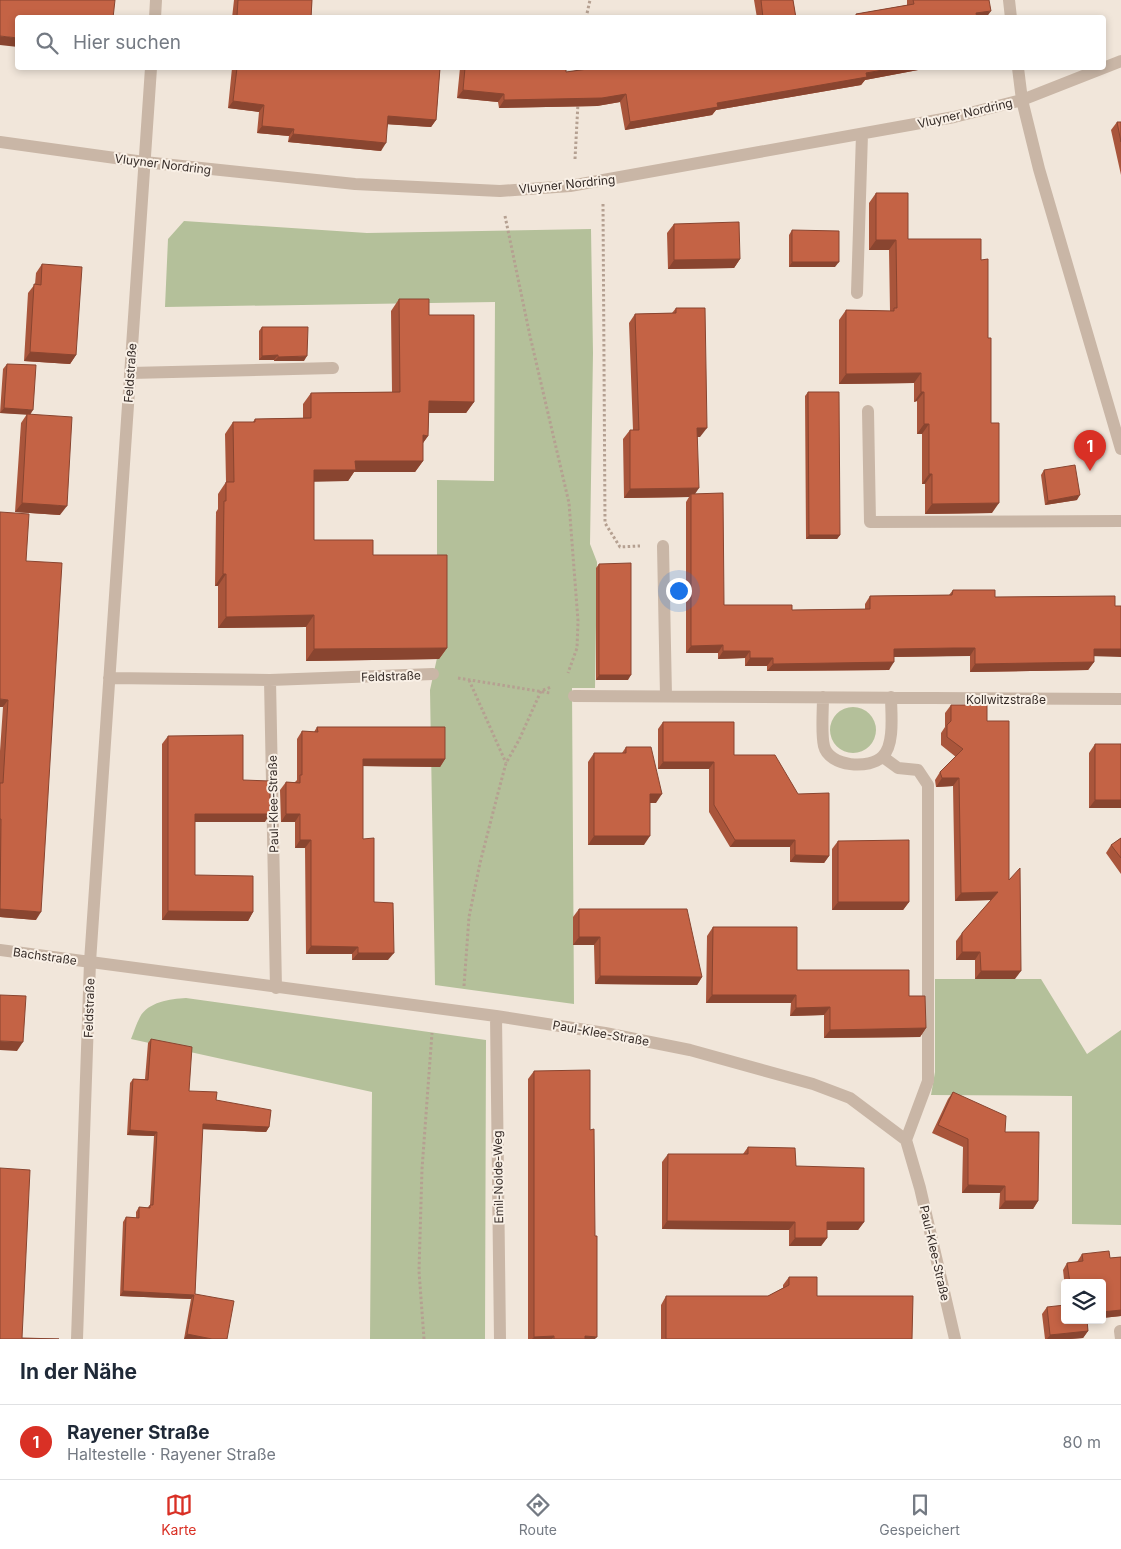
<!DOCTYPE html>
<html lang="de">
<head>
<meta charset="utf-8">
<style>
	body { margin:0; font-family:Inter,sans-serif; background:#f6f6f7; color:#1f2937 }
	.controls { position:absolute; right:15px; bottom:15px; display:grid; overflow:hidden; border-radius:5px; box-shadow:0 2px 8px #0003 }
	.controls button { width:45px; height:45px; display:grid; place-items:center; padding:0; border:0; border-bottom:1px solid #e0e1e3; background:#fff; color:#1f2937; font:25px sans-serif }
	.you { position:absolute; left:678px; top:590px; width:18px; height:18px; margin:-12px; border:4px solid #fff; border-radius:50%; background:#1a73e8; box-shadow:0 0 0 8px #1a73e833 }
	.badge { display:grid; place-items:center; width:32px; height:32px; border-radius:50%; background:#d93025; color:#fff; font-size:16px; font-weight:700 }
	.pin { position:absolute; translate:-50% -41px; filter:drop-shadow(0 1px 2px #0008) }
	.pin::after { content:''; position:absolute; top:26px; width:18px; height:15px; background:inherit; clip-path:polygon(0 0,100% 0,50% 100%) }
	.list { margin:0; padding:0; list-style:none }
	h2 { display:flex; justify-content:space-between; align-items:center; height:65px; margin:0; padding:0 20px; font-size:21px }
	h2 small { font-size:16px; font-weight:400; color:#747a83 }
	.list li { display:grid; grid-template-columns:32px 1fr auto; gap:15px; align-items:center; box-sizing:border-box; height:75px; padding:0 20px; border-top:1px solid #e0e1e3 }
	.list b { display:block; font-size:19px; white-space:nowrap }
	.list p { margin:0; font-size:16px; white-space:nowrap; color:#747a83 }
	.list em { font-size:16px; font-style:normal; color:#747a83 }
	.icon { flex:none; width:28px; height:28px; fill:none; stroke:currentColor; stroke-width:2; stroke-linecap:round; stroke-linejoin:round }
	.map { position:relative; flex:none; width:1121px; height:1339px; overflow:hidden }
	.search { position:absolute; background:#fff; box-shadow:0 2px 8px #0003; left:15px; right:15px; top:15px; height:55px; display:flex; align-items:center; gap:12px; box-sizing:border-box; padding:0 18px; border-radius:5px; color:#747a83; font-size:19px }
	.sheet { height:140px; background:#fff }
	nav { display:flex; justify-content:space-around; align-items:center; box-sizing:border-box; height:70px; border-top:1px solid #e0e1e3; background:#fff; font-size:14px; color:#747a83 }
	nav a { display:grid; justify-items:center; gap:2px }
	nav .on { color:#d93025 }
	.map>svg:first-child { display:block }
	.green { fill:#b4c09a }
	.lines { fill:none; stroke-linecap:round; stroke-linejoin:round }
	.path { stroke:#b5a091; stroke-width:3; stroke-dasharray:2.5 2.5; stroke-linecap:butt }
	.minor { stroke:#c9b6a6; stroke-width:12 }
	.wall { fill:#a9553b }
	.shaded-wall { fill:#894530 }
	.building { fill:#c46345; stroke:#894530 }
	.labels { text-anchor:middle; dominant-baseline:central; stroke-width:4; stroke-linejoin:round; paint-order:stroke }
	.street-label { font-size:12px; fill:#352b27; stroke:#f9f0e6 }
</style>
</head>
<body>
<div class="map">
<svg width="1121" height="1339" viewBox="0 0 1121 1339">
	<rect width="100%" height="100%" fill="#f1e6da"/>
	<path class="green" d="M184,221L367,233L591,229L593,353L590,544L597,562L595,688H572L574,1004L435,985L430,690L437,658V480L494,481L495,302L165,307L168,239Z
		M830 730a23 23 0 1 1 46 0a23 23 0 1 1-46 0Z
		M935,979H1041L1087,1054L1121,1030V1225L1072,1224V1096L931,1095L935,1072Z
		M186,998L486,1040L485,1339H370L372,1092L131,1039C134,1032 136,1024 140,1017C148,1002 170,999 186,998Z"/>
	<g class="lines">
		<path class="path" d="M586,18L590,0
			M575,159L578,103
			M603,204L605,523L620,547L640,546
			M505,216L530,336L569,503L578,621L577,648L568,673
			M458,678L550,693
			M469,680L506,763
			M464,986L469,917L480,863L498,793L506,763L519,740L541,691L551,687
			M424,1339L419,1271L422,1169L432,1033"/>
		<path class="minor" d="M1009,0L1011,18
			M155,18L156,0
			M1018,68L1022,100L1039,169L1121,449
			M0,142L144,162L355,184L500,191L570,186L954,117L1022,100L1121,61
			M857,293L862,134
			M130,373L333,368
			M868,411L870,522L1121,521
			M663,546L666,696
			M109,678L270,680L433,674
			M270,680L276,988
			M574,696L1121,699
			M823,697C823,710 821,734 824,746C829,767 870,770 883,756C895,744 891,712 891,697
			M883,757L898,768L918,770L928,785V1081L906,1140
			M0,950L496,1016L605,1033L690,1050L813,1084L850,1098L906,1140L920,1188L955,1339
			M496,1016L500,1339
			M1120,1331L1121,1339
			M77,1339L90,962L151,68"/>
	</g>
	<path class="wall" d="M234,0H312L311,18H232Z
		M754,0H793L796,18H757Z
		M907,0H989L986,18H854L856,14L907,5Z
		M232,68H440L436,120L431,127L388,124L381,151L288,142L289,136L257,133L259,112L228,108Z
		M460,68H566V72L595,68H920L918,70L865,80L861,85L716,110L712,115L625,130L620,102L597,106L499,108L498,102L457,98Z
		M1117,122H1121V175L1111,130Z
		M876,193L908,239L981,260L988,338L992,513L925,514V484H922V434H917V401L914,402V383L839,384V320L846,310L890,311L889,250H869V203Z
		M674,224L740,259L734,268L668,269L667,233Z
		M792,230L835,267H789V235Z
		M42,264L76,355L70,364L24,361L28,293L35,284L36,273Z
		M399,299L429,315L474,402L466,413H429L428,436L423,443V461L415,472H354L348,481H314V540L373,555L447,648L439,659L306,661V627L218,628V586H215L216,512L218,509V494L226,482L225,434L233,422H253L255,419L303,418V404L311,393L392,392L391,311Z
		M676,308L700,437H697L694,494L724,605L792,610L865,609V604L870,596L949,595L953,590L995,597L1094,657V662L1088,670L970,672V656H947L894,657L889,670L767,671V666H745V658L718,659V653H686V502L689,497L624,498L623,439L630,430H633L629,323L635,314L672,313Z
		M262,327L304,361H274V360H259V331Z
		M7,364L30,414L60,515L15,512L21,423L27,414L0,413L3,369Z
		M808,392L840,535L837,539H806L805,396Z
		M1044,470L1077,500L1045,505L1041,475Z
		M26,561L36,920L0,917V751L3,707Z
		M599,564L628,680H596V568Z
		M951,705L987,721L1009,880L1015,979H975V960H956V941L962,933L991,900L955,901L953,786L936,787L935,780L940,772L956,757L941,745V733L945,727V713Z
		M663,722L734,755L829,856L824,863L790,862V847H730L709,812V769H658V729Z
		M317,727L445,759L440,767L363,766V839L374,902L388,960H352V954H306L305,848H295V822H281L280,790L286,782H295L297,780V739L302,731L314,732Z
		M168,736L243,780L265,822H195V875L253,912L248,921L162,920V744Z
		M1095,744L1121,808H1089V753Z
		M626,747L656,803H650L644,845H588V762L594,753H622Z
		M1121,838V874L1106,853L1111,845Z
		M838,841L909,902L903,910H832V849Z
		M579,909L702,977L697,985L595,984L594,945H573V917Z
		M713,927L797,970L909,996L926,1028L920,1037L824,1038V1015L790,1016L791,1003H706L707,936Z
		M151,1039L189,1091L216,1100L269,1127L266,1132L202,1129L195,1294L227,1339H184L191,1299L120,1296L123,1222L126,1217L136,1218V1212L139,1207L147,1208L150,1205L154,1136L127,1135L130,1083L133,1079H145L148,1043Z
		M534,1071L590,1130L595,1339H528V1079Z
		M953,1092L1005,1132L1038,1201L1033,1209H999L1000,1193H962L963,1147L932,1133L948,1099Z
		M748,1147L796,1166L864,1222L858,1230H827V1238L821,1246H789V1230L662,1229V1162L668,1154H743Z
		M1082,1254L1110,1258L1121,1257V1316L1102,1318V1283H1065V1288L1063,1270L1067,1263L1077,1262Z
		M789,1277L817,1296L912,1339H661V1305L666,1296H768L783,1288V1285Z
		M1047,1307L1065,1320H1087L1088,1331L1083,1338L1070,1339H1045L1042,1314Z"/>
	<path class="shaded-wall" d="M991,11L986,18H973L976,13Z
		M0,36L18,38V47L0,45Z
		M894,68H920L918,70L865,80L861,85L716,110L712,115L625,130L630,122L717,103Z
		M463,90L504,94L498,102L457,98Z
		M626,94L620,102L597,106L499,108L504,100Z
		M233,101L264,105L259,112L228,108Z
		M388,116L436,120L431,127L383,124Z
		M262,126L294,129L289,136L257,133Z
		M293,134L386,143L381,151L288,142Z
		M876,240H896L889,250H869Z
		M740,259L734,268L668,269L674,260Z
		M792,262H839L835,267H789Z
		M30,352L76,355L70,364L24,361Z
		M278,355L274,360H259L262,356Z
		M307,356L304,361H274L278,357Z
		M921,373L914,383L839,384L846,374Z
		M921,392H924L917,401L914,402Z
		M429,401L474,402L466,413H421Z
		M4,408L33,410L30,415L0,413Z
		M924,424H929L922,434H917Z
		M697,428H707L700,437H691Z
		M423,435L428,436L420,447Z
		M355,461H423L415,472H354L348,481L306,482L314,470Z
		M929,474H932L925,484H922Z
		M699,488L693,497L691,494L689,497L624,498L630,489Z
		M1080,495L1077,500L1045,505L1048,501Z
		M22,503L67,506L60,515L15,512Z
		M999,503L992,513L925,514L932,504Z
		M809,535H840L837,539H806Z
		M223,574H226L218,586H215Z
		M314,615L306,627L218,628L226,617Z
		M723,645L718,653H686L691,646Z
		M447,648L439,659L306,661L314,649Z
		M953,648H975L970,656L889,657L894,649Z
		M1094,649H1121V657L1089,656Z
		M723,651H750L745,658L718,659Z
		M750,658H773L767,666H745Z
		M894,662L889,670L767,671L773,664Z
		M1094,662L1088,670L970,672L975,664Z
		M599,675H631L628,680H596Z
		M0,699L8,700L3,707H0Z
		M363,759H445L440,767L358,766Z
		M663,762H714L709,769H658Z
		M942,778H959L953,786L936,787Z
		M650,794H662L656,803H644Z
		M1095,800H1121V808H1089Z
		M195,814H270L265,822H189Z
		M286,814H300L295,822H281Z
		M594,836H650L644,845H588Z
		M300,840H311L305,848H295Z
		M735,840H795L790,847H730Z
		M795,855L829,856L824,863L790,862Z
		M998,892L993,900L955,901L961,893Z
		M838,902H909L903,910H832Z
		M0,909L41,912L36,920L0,917Z
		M168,911L253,912L248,921L162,920Z
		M579,937H600L594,945H573Z
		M311,946L358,947L352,954H306Z
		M962,952H980L975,960H956Z
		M358,953H394L388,960H352Z
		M981,971H1021L1015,979H975Z
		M600,976L702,977L697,985L595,984Z
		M712,995H796L791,1003H706Z
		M830,1007L824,1015L790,1016L796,1008Z
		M926,1028L920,1037L824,1038L830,1030Z
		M0,1041L23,1042L17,1051L0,1050Z
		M203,1124L269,1127L266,1132L199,1129Z
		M130,1130L157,1132L154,1136L127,1135Z
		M968,1185L1005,1186L1000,1193H962Z
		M1005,1201H1038L1033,1209H999Z
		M667,1221L795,1222L789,1230L662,1229Z
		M827,1222H864L858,1230H821Z
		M795,1238H827L821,1246H789Z
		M123,1291L194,1295L191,1299L120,1296Z
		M1121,1310V1316L1102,1318V1312Z
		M1088,1331L1083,1338L1070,1339H1047L1050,1335Z
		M187,1334L212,1339H184Z
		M554,1336L552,1339H532L534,1337Z
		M585,1336L597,1337L595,1339H584Z"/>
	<path class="building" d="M0,0H115L113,18H18V38L0,36Z
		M238,0H312L311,18H238V16H237Z
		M761,0H793L796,18H763Z
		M913,0H989L991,11L976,13L977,18H857L856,14L914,4Z
		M237,68H440L436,120L388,116L386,143L293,134L294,129L262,126L264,105L233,101Z
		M465,68H566V72L595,68H894L866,73L867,77L717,103L718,107L630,122L626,94L602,98L504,100V94L463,90Z
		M1117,122H1121V142Z
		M876,193H908V239H981V260L988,259V338H991V423H999V503L932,504V474H929V424H924V392H921V373L846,374V310L894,311V308H897L896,240H876Z
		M739,222L740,259L674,260V224Z
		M792,230L839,231V262H792Z
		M42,264L82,267L76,355L30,352L34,284L41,285Z
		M399,299H429V315H474V402L429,401L428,436L423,435V461H355L356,470H314V540H373V555H447V648L314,649V615L226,617V574H223L224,501H226V482H234L233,422H255V419L311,418V393L400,392Z
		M676,308H705L707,428H697L699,488L630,489V430H639L635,314L676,313Z
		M262,327H308L307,356L278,357V355L262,356Z
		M7,364L36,365L33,410L4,408Z
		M808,392H839L840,535H809Z
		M27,414L72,417L67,506L22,503Z
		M1075,465L1080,495L1048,501L1044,470Z
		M723,493L724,605H792V610L870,609V596L952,595L953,590H995V597L1115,596V606H1121V649H1094V662L975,664V648H953L894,649V662L773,664V658H750V651H723V645L691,646V494Z
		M0,512L29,514L26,561L62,563L41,912L0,909L1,819H0V783H3L8,700L0,699Z
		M631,563V675H599V564Z
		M951,705H987V721H1009V880L1020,868L1021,971H981L980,952H962V933L998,892L961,893L959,778H942L940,772L963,749L947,737V725L951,721Z
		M663,722H734V755H775L798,794L829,793V856L795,855V840H735L714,805V762H663Z
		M317,727H445V759H363V839L374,838V902L393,903L394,953H358V947L311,946V840H300V814H286V782L300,783V775H302V731L318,732Z
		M243,735V780L270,781V814H195V875L253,876V912L168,911V736Z
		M1095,744H1121V800H1095Z
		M626,747H651L662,794H650V836H594V753H626Z
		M1121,838V858L1111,845Z
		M909,840V902H838V841Z
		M579,909H687L702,977L600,976V937H579Z
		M713,927H797V970H909V996H925L926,1028L830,1030V1007L796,1008V995H712Z
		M0,995L26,996L23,1042L0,1041Z
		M151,1039L192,1047L189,1091L217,1092L216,1100L271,1110L269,1127L203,1124L195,1294L234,1301L227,1339H212L187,1334L194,1295L123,1291L126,1217L139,1218V1207L150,1208V1205H153L157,1132L130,1130L133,1079L148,1080Z
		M590,1070V1130L594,1129L595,1236H597V1337L585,1336V1339H554V1336L534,1337V1071Z
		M953,1092L1006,1116L1005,1132H1039L1038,1201H1005V1186L968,1185V1139L938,1125Z
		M748,1147L795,1148L796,1166L864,1168V1222H827V1238H795V1222L667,1221L668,1154H748Z
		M0,1168L30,1170L22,1338L59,1339H0Z
		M1109,1251L1110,1258L1121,1257V1310L1102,1312V1283H1070L1067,1263L1083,1261L1082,1254Z
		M789,1277H817V1296H913L912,1339H666V1296H768L789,1285Z
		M1065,1305V1320H1087L1088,1331L1050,1335L1047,1307Z"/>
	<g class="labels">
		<g class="street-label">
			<text transform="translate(965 113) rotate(-13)">Vluyner Nordring</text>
			<text transform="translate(163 164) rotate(7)">Vluyner Nordring</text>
			<text transform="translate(567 184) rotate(-6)">Vluyner Nordring</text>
			<text transform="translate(130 373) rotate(-86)">Feldstraße</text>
			<text transform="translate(391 676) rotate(-2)">Feldstraße</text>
			<text x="1006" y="699">Kollwitzstraße</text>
			<text transform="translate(273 804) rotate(-91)">Paul-Klee-Straße</text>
			<text transform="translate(45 956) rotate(8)">Bachstraße</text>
			<text transform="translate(89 1008) rotate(-88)">Feldstraße</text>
			<text transform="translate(601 1033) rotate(10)">Paul-Klee-Straße</text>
			<text transform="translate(498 1177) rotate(-91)">Emil-Nolde-Weg</text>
			<text transform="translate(935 1253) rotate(77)">Paul-Klee-Straße</text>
		</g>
	</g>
</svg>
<div class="controls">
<button><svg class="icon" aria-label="layers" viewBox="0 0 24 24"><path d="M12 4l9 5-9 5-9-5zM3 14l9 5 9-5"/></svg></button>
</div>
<div class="you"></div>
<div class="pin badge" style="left:1090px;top:471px">1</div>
<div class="search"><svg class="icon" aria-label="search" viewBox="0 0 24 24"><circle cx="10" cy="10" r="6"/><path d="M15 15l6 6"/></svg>Hier suchen</div>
</div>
<section class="sheet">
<h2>In der Nähe<small></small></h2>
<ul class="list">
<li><span class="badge">1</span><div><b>Rayener Straße</b><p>Haltestelle · Rayener Straße</p></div><em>80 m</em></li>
</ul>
</section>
<nav>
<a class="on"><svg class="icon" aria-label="map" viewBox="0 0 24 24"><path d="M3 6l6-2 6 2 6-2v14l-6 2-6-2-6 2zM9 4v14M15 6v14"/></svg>Karte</a>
<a><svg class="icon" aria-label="directions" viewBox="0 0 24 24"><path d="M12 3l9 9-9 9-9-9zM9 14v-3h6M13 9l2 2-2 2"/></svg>Route</a>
<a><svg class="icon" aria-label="saved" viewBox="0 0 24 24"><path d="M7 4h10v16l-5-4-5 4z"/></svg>Gespeichert</a>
</nav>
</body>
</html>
